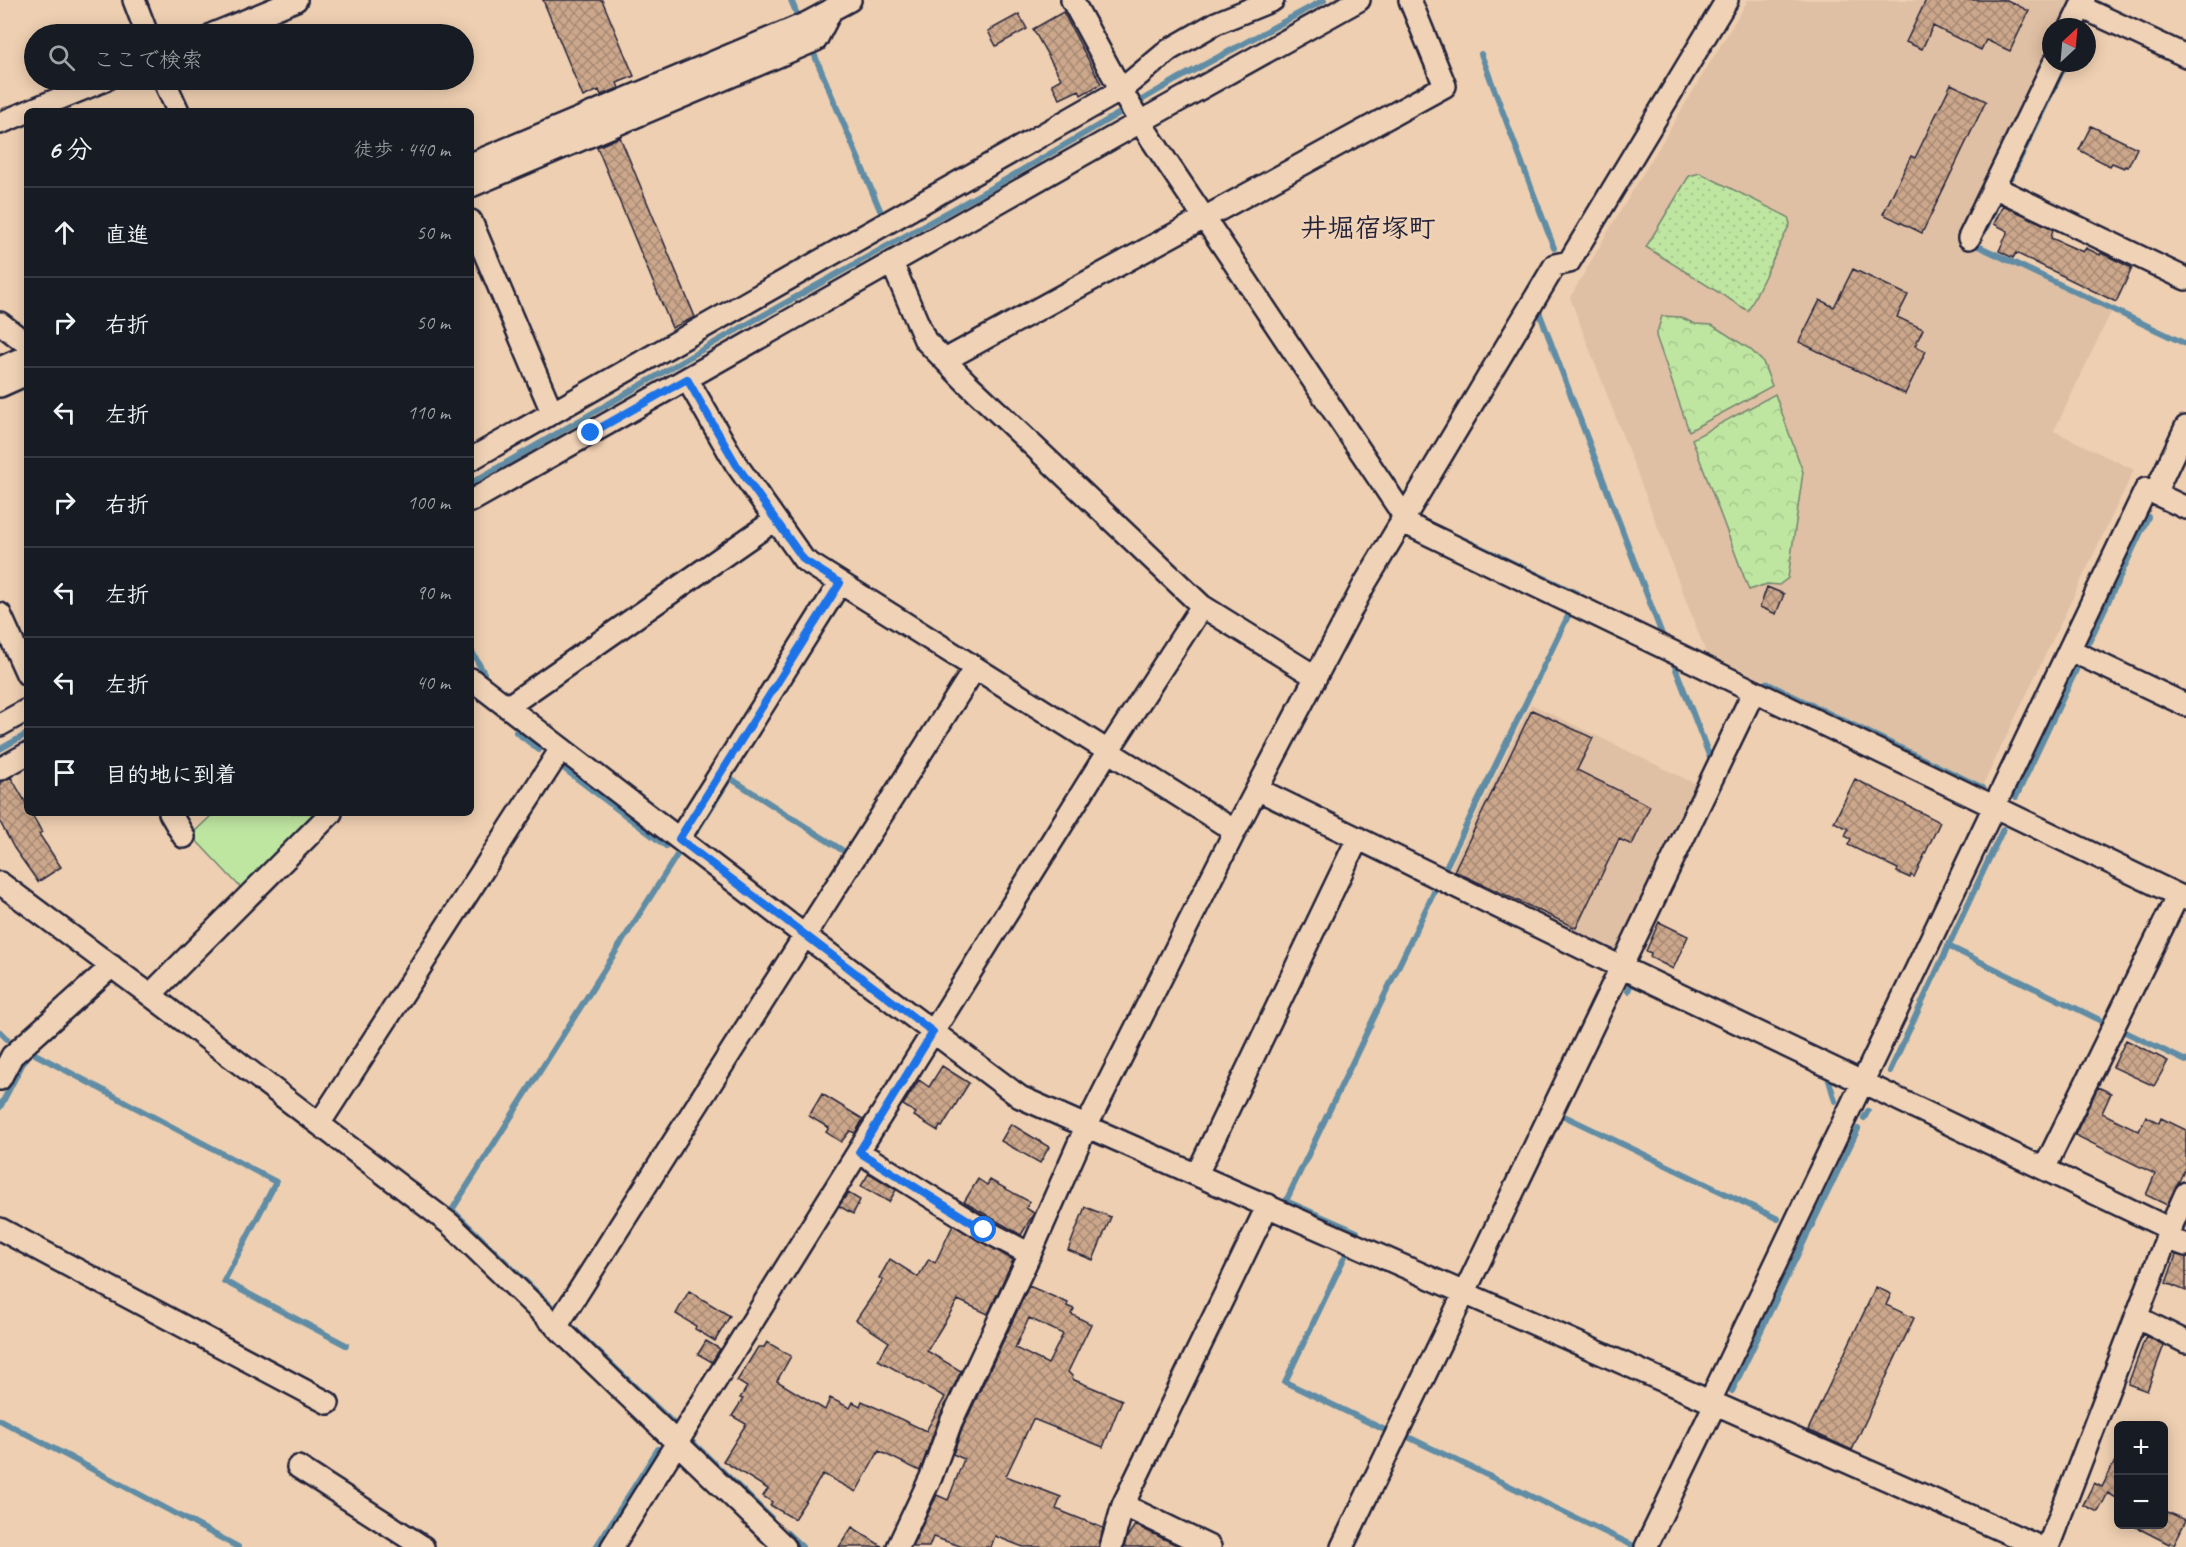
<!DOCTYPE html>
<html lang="ja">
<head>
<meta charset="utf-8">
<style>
	body { margin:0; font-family:Caveat,"Klee One",sans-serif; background:#20242c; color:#f1f3f6 }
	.controls { position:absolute; right:18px; bottom:18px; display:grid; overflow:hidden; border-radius:9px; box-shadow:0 3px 15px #0003 }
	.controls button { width:54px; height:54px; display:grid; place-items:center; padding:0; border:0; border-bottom:2px solid #363941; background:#171b24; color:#f1f3f6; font:30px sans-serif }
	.compass { position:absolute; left:2042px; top:18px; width:54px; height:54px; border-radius:50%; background:#171b24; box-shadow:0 3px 15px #0003; rotate:26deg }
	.stop { position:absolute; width:18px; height:18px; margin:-14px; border:4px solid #1a73e8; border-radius:50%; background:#fff }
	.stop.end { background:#1a73e8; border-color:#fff; box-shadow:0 2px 6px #0008 }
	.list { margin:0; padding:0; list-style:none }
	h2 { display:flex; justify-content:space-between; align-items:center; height:78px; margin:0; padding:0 24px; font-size:26px }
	h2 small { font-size:20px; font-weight:400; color:#9ea1a6 }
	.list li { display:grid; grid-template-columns:39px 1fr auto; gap:18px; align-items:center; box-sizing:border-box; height:90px; padding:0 24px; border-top:2px solid #363941 }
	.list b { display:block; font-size:22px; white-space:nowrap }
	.list em { font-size:20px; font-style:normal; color:#9ea1a6 }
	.icon { flex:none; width:33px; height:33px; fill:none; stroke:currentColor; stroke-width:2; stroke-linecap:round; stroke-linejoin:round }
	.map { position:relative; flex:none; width:2186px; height:1547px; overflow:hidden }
	.search { position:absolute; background:#171b24; box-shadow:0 3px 15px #0003; left:24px; top:24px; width:450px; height:66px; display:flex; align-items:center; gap:15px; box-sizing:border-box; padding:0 21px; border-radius:33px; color:#9ea1a6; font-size:22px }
	.panel { position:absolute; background:#171b24; box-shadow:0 3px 15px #0003; left:24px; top:108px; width:450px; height:708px; border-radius:9px }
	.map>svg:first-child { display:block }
	.built { fill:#e0c0a4 }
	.grass { fill:#bfe6a1; stroke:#70846e; stroke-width:1.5 }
	.forest { fill:url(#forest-crowns); stroke:#70846e; stroke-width:1.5 }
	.park { fill:url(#park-dots); stroke:#70846e; stroke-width:1.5 }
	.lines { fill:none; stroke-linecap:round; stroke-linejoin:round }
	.stream { stroke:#608da5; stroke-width:6 }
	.building { fill:url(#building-cross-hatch); stroke:#22223b; stroke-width:1.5; fill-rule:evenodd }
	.minor-casing { stroke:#22223b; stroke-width:26 }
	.minor { stroke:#f0d3b7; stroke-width:21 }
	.route { stroke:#1a73e8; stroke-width:8 }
	.labels { text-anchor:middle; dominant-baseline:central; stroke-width:5; stroke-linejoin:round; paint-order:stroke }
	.quarter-label { font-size:27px; font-weight:bold; fill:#22223b; stroke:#f0d3b7 }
</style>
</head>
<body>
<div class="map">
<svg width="2186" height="1547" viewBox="0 0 2186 1547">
	<defs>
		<pattern id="forest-crowns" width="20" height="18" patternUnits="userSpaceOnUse" patternTransform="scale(1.5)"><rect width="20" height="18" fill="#bfe6a1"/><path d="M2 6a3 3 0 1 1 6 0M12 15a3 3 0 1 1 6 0" fill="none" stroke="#a4c58c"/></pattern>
		<pattern id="park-dots" width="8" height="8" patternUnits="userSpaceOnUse" patternTransform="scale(1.5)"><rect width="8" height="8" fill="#bfe6a1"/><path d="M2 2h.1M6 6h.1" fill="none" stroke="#a4c58c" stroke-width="1.8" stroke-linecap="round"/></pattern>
		<pattern id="building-cross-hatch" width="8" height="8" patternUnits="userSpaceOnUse" patternTransform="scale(1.5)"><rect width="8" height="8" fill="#cca78b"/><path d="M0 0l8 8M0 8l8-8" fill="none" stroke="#a58873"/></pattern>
	</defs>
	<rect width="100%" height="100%" fill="#eecfb1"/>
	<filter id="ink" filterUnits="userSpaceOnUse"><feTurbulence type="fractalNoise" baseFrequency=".0167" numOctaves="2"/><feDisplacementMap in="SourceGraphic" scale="12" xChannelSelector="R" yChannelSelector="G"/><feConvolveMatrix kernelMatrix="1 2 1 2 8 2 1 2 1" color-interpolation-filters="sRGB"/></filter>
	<g filter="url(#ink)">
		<path class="built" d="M1748,0H2075L2062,27H2051V50L1960,239L2111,312L2054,431L2134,470L1983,785L1706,653L1570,298L1607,233Z
			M1531,704L1700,786L1621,950L1613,953L1448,873Z"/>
		<path class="grass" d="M214,813H317L242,889L191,835Z"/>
		<path class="forest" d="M1662,316L1680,317L1695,324L1712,325L1750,349L1763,362L1772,386L1689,431L1656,336Z
			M1775,394L1803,472L1788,578L1779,585L1767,584L1749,590L1692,439Z"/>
		<path class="park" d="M1700,173L1788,217L1790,224L1748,311L1646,247L1689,176Z"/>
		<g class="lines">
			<path class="stream" d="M791,0L798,17
				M812,49L880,210
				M1481,54L1554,248
				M2011,177L2066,63
				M1984,232L1997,204
				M1978,246L2186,344
				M1538,309L1663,637
				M936,337L947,347L954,344
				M471,483L719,340L998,184L1176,80L1324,0
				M1460,538L1578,594
				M2089,642L2148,517
				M471,650L484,673
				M1672,659L1712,763
				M1766,683L1983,788
				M516,732L539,750
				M0,749L27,734
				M566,770L666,846
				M2016,797L2076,670
				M696,832L730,778L845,852
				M1444,871L1570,612
				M1948,946L2106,1023
				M1628,991L1631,983L1637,986
				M2121,1030L2186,1061
				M0,1032L7,1039
				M35,1054L276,1182L224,1281L346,1345
				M1890,1071L2003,829
				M1822,1074L1828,1077L1835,1101
				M0,1107L26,1057
				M1560,1114L1778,1219
				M1864,1118L1868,1111
				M1357,1232L1286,1201L1436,888
				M2180,1233L2186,1219
				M1348,1250L1285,1382L1389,1432
				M555,1310L452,1210L677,855
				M571,1326L673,1423
				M1732,1391L1858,1129
				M0,1420L238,1547
				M1408,1432L1406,1436L1636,1547
				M690,1440L771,1518
				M787,1533L802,1547
				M596,1547L658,1449"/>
		</g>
		<path class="building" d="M543,0H602L634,76L617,83L619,88L601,95L599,90L583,97Z
			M1926,0H2007L2029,11L2010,51L1986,40L1981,50L1933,26L1922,49L1906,42Z
			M1063,12L1101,84L1081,95L1079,90L1060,99L1052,84L1061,79L1033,29Z
			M1019,14L1027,29L996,46L988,31Z
			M1951,84L1986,101L1922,233L1883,214L1911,156L1915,158Z
			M2091,126L2137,148L2128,167L2125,166L2124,168L2112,163L2110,166L2079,150Z
			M620,137L695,317L672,328L597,147Z
			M2003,205L2053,229L2051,238L2083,252L2086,248L2100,255L2101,253L2132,268L2116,302L2016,253L2013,258L1999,251L2008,231L1994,224Z
			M1853,269L1908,295L1897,317L1923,329L1915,346L1926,351L1905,394L1799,342L1820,300L1834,307Z
			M1767,587L1784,594L1776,614L1760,607Z
			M1532,710L1593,738L1577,770L1650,806L1632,845L1619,839L1576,928L1454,871Z
			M11,777L27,805V813H31L42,832L39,834L61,867L38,882L14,848L0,822V783Z
			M1855,779L1940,822L1914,877L1911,875L1910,878L1897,872L1898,869L1848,845L1851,839L1845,836L1848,829L1834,822Z
			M1659,922L1688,936L1673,969L1650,957L1651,953L1646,951Z
			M2126,1040L2168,1061L2154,1086L2113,1067Z
			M942,1066L969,1083L942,1127L940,1126L938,1131L914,1116L916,1113L903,1105L919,1080L929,1087Z
			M2098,1087L2111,1093L2102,1113L2139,1131L2146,1116L2159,1123L2161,1118L2186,1130V1167L2167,1205L2146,1195L2155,1174L2075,1135Z
			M822,1094L863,1119L855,1133L850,1131L841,1142L826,1132L829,1128L809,1116Z
			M1011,1124L1049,1147L1040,1163L1001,1141Z
			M869,1173L896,1190L889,1202L861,1186Z
			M978,1179L987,1185L990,1180L1030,1202L1026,1208L1034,1213L1021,1235L964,1202Z
			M848,1193L860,1200L853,1214L839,1206Z
			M1085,1207L1111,1217L1093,1260L1068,1250Z
			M953,1225L1013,1260L988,1314L958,1300L927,1351L961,1371L939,1418L920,1471L879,1451L856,1492L823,1474L794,1519L770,1505L772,1502L763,1496L768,1489L723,1461L746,1424L732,1416L743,1399L740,1398L747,1387L737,1381L758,1347H764L767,1342L791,1356L777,1381L825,1410L830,1398L850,1408L853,1402L860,1406L862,1401L926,1431L945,1397L878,1360L889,1342L856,1320L883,1280L879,1278L890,1259L918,1277L929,1259L935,1263Z
			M2176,1255L2186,1257V1291L2166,1283Z
			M1029,1286L1068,1303L1067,1306L1074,1309L1071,1314L1091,1324L1068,1372L1073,1377L1072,1379L1122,1400L1103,1447L1033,1419L1006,1476L1061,1497L1056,1509L1103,1528L1099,1547H1023L995,1536L991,1547H963L933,1537L929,1547H912L937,1495L948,1500L964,1459L953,1454L963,1427ZM1029,1318L1063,1334L1048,1364L1015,1348Z
			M1876,1287L1891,1294L1886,1305L1914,1318L1852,1450L1808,1430Z
			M689,1291L730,1316L715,1341L695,1329L696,1326L676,1314Z
			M2146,1336L2164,1345L2147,1391L2128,1384Z
			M706,1341L720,1349L712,1362L698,1354Z
			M2118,1455V1499L2108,1493L2098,1512L2083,1505L2094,1483L2102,1487Z
			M2163,1510L2186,1520L2174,1544L2170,1542L2169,1544L2130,1524H2163Z
			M1135,1525L1181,1547H1124L1127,1537Z
			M852,1527L883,1547H839Z"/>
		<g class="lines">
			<defs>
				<path id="minor" d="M134,0L147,34
					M1072,0L1121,90L1140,122L1404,516
					M2081,7L2186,56
					M2071,27L2084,0
					M213,34L296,0
					M164,80L178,111
					M29,111L105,80
					M0,123L27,112
					M471,164L807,23L850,0
					M471,186L816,40L832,9
					M1994,187L2186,279
					M471,221L552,412
					M1969,238L2054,63
					M892,263L925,340L967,383L1202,606L1316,677
					M0,323L27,344
					M945,360L1445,86L1410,0
					M0,368L27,356
					M687,379L736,464L804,560L1235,831
					M0,386L27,374
					M471,459L1121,90L1169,50L1216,23L1273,0
					M2155,493L2186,427
					M471,501L1140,122L1359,0
					M1401,521L2186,899
					M0,614L27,674
					M2070,650L2186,705
					M471,679L804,935L1020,1097L2040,1547
					M507,707L775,520
					M0,725L27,710
					M0,769L27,754
					M1257,789L1621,967L2170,1229
					M170,813L184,837
					M679,839L840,583
					M0,883L150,995L450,1224L785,1547
					M150,995L331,813
					M0,1079L12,1056L112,966
					M319,1124L561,749
					M859,1152L984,1230L1030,1254
					M2044,1169L2178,895
					M1197,1174L1358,838
					M0,1229L328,1403
					M2166,1238L2186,1245
					M2136,1317L2186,1342
					M556,1327L975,668
					M1710,1401L2146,489L2186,508
					M298,1467L423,1547
					M1123,1505L1210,1547
					M612,1547L1108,751L1202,606
					M898,1547L931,1477L951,1422L1030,1254L1087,1125L1235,831L1364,585L1555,265L1569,262L1727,0
					M1111,1547L1123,1505L1268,1205
					M1342,1547L1754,691
					M1646,1547L1715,1404
					M2048,1547L2170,1229L2186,1193"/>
			</defs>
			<use href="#minor" class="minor-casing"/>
			<use href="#minor" class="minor"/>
		</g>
	</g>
	<g class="lines" filter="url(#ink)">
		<path class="route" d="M591,433L687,379L736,464L804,560L840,583L679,839L933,1032L859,1152L984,1230"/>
	</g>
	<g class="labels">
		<g class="quarter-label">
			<text x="1368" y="228">井堀宿塚町</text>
		</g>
	</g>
</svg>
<div class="controls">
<button>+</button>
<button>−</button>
</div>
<svg class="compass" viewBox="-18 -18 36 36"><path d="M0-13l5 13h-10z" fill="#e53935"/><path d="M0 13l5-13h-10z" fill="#9ea1a6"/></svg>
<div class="stop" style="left:984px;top:1230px"></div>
<div class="stop end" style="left:591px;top:433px"></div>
<div class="search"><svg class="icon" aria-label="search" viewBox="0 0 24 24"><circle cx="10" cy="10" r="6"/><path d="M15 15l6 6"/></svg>ここで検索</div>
<section class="panel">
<h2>6 分<small>徒歩 · 440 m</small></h2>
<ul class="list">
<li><svg class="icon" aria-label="ahead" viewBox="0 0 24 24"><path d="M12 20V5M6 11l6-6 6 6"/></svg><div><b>直進</b></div><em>50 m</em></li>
<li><svg class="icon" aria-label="right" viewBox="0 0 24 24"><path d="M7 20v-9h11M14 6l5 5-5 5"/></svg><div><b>右折</b></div><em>50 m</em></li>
<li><svg class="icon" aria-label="left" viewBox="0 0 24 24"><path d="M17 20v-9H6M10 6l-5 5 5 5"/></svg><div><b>左折</b></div><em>110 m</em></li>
<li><svg class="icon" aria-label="right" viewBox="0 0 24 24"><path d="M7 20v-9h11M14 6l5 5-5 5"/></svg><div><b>右折</b></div><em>100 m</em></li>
<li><svg class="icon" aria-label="left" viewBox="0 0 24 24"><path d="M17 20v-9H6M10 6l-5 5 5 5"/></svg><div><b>左折</b></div><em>90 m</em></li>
<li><svg class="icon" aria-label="left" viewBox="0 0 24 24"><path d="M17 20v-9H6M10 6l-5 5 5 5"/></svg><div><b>左折</b></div><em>40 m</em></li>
<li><svg class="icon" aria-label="arrive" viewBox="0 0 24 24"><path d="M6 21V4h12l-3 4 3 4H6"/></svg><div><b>目的地に到着</b></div></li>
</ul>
</section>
</div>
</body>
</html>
